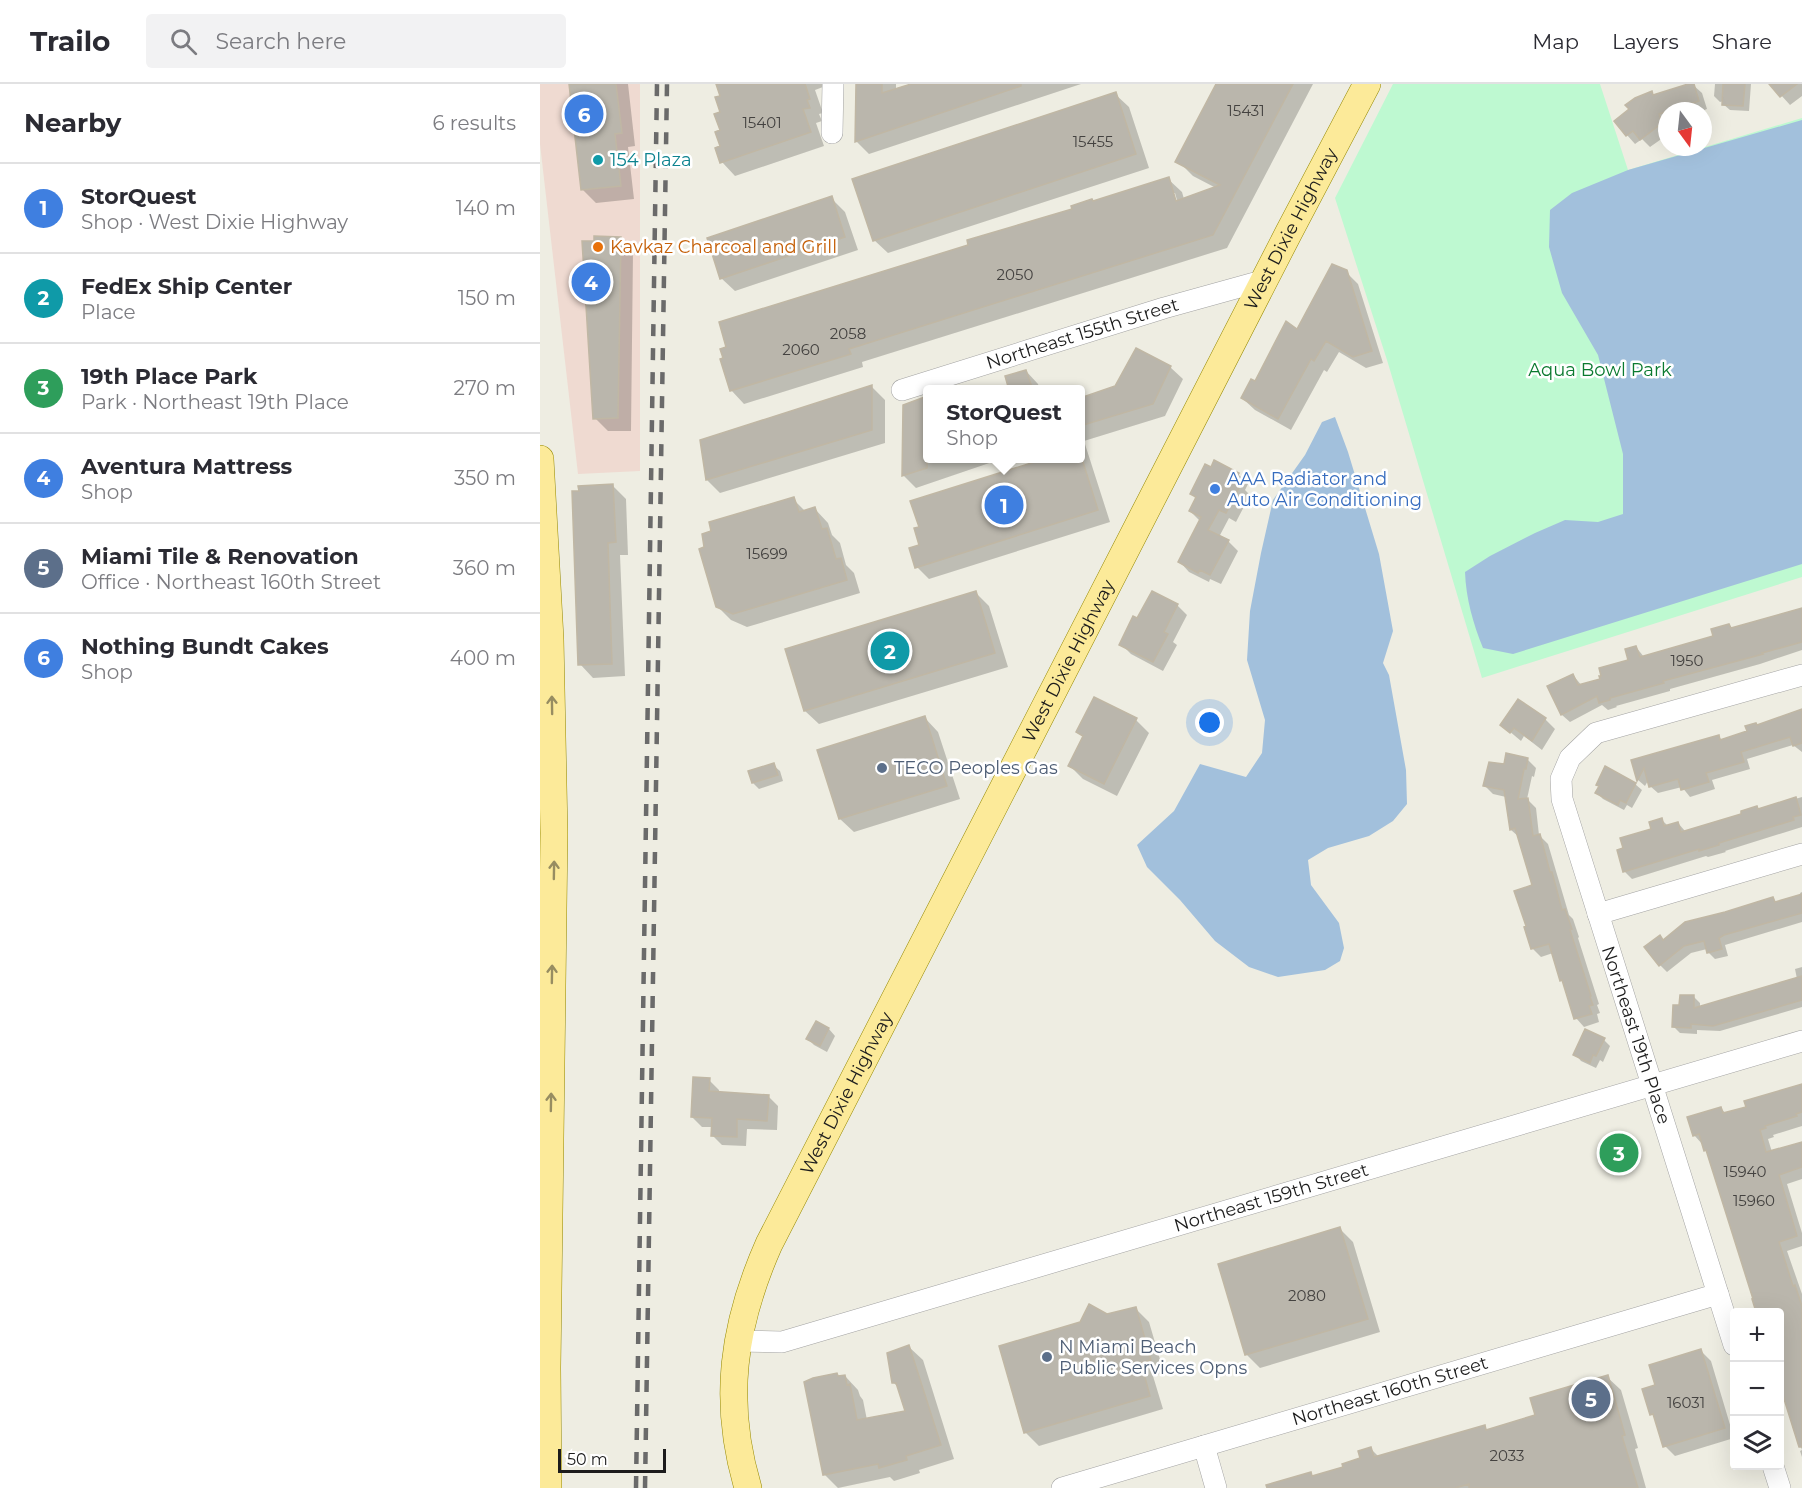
<!DOCTYPE html>
<html lang="en">
<head>
<meta charset="utf-8">
<style>
	body { margin:0; font-family:Montserrat,sans-serif; background:#f2f2f3; color:#2b2b33 }
	.controls { position:absolute; right:18px; bottom:18px; display:grid; overflow:hidden; border-radius:6px; box-shadow:0 6px 24px #0002 }
	.controls button { width:54px; height:54px; display:grid; place-items:center; padding:0; border:0; border-bottom:2px solid #e1e1e2; background:#fff; color:#2b2b33; font:30px sans-serif }
	.compass { position:absolute; left:1118px; top:18px; width:54px; height:54px; border-radius:50%; background:#fff; box-shadow:0 6px 24px #0002; rotate:165deg }
	.scale { position:absolute; left:18px; bottom:15px; width:108px; box-sizing:border-box; padding-left:6px; border:3px solid #1c1c1c; border-top:0; font-size:16px; line-height:21px; white-space:nowrap; color:#1c1c1c; -webkit-text-stroke:4px #fff; paint-order:stroke }
	.you { position:absolute; left:670px; top:639px; width:21px; height:21px; margin:-15px; border:4px solid #fff; border-radius:50%; background:#1a73e8; box-shadow:0 0 0 9px #1a73e833 }
	.badge { display:grid; place-items:center; width:39px; height:39px; border-radius:50%; background:#db2777; color:#fff; font-size:20px; font-weight:700 }
	.pin { position:absolute; translate:-50% -50%; border:3px solid #fff; box-shadow:0 2px 6px #0006 }
	.popup { position:absolute; left:383px; top:301px; width:162px; height:78px; box-sizing:border-box; display:grid; place-content:center; border-radius:6px; background:#fff; filter:drop-shadow(0 2px 4px #0005); font-size:20px; white-space:nowrap; color:#7c7c81 }
	.popup b { font-size:22px; color:#2b2b33 }
	.popup::after { content:''; position:absolute; left:50%; top:100%; margin-left:-12px; border:12px solid transparent; border-top-color:#fff }
	.list { margin:0; padding:0; list-style:none }
	h2 { display:flex; justify-content:space-between; align-items:center; height:78px; margin:0; padding:0 24px; font-size:26px }
	h2 small { font-size:20px; font-weight:400; color:#7c7c81 }
	.list li { display:grid; grid-template-columns:39px 1fr auto; gap:18px; align-items:center; box-sizing:border-box; height:90px; padding:0 24px; border-top:2px solid #e1e1e2 }
	.list b { display:block; font-size:22px; white-space:nowrap }
	.list p { margin:0; font-size:20px; white-space:nowrap; color:#7c7c81 }
	.list em { font-size:20px; font-style:normal; color:#7c7c81 }
	.icon { flex:none; width:33px; height:33px; fill:none; stroke:currentColor; stroke-width:2; stroke-linecap:round; stroke-linejoin:round }
	.map { position:relative; flex:none; width:1262px; height:1404px; overflow:hidden }
	header { display:flex; align-items:center; gap:36px; box-sizing:border-box; height:84px; padding:0 30px; background:#fff; border-bottom:2px solid #e1e1e2 }
	header strong { font-size:28px }
	nav { display:flex; gap:33px; margin-inline-start:auto; font-size:21px }
	.search { width:420px; height:54px; background:#f2f2f3; display:flex; align-items:center; gap:15px; box-sizing:border-box; padding:0 21px; border-radius:6px; color:#7c7c81; font-size:22px }
	main { display:flex }
	aside { flex:1; background:#fff }
	.map>svg:first-child { display:block }
	.commercial { fill:#efdad1 }
	.park { fill:#bef9d1 }
	.water { fill:#a2c0dc }
	.shadow { fill:#0003; fill-rule:evenodd }
	.building { fill:#bab6ac; stroke:#c0b7a4; stroke-width:1.5 }
	.lines { fill:none; stroke-linecap:round; stroke-linejoin:round }
	.minor-casing { stroke:#a3a3a3; stroke-width:22 }
	.major-casing { stroke:#958900; stroke-width:28 }
	.minor { stroke:#fff; stroke-width:21 }
	.major { stroke:#fcea99; stroke-width:27 }
	.rail { stroke:#6a6a6a; stroke-width:4.5; stroke-dasharray:12 12; stroke-linecap:butt }
	.oneway { stroke:#978d61 }
	.culture-dot { fill:#0f9aa8; stroke:#fff; stroke-width:2 }
	.food-dot { fill:#e8710a; stroke:#fff; stroke-width:2 }
	.shop-dot { fill:#3f7fe0; stroke:#fff; stroke-width:2 }
	.service-dot { fill:#5c6f8a; stroke:#fff; stroke-width:2 }
	.labels { text-anchor:middle; dominant-baseline:central; stroke-width:5; stroke-linejoin:round; paint-order:stroke }
	.number-label { font-size:15px; fill:#444240 }
	.culture-label { font-size:18px; fill:#0d838f; stroke:#fff; text-anchor:start }
	.street-label { font-size:18px; fill:#1c1c1c; stroke:#fff }
	.food-label { font-size:18px; fill:#c56008; stroke:#fff; text-anchor:start }
	.park-label { font-size:18px; fill:#0b7a30; stroke:#fff }
	.shop-label { font-size:18px; fill:#366cbe; stroke:#fff; text-anchor:start }
	.service-label { font-size:18px; fill:#4e5e75; stroke:#fff; text-anchor:start }
</style>
</head>
<body>
<header>
<strong>Trailo</strong>
<div class="search"><svg class="icon" aria-label="search" viewBox="0 0 24 24"><circle cx="10" cy="10" r="6"/><path d="M15 15l6 6"/></svg>Search here</div>
<nav><a>Map</a><a>Layers</a><a>Share</a></nav>
</header>
<main>
<aside>
<h2>Nearby<small>6 results</small></h2>
<ul class="list">
<li><span class="badge" style="background:#3f7fe0">1</span><div><b>StorQuest</b><p>Shop · West Dixie Highway</p></div><em>140 m</em></li>
<li><span class="badge" style="background:#0f9aa8">2</span><div><b>FedEx Ship Center</b><p>Place</p></div><em>150 m</em></li>
<li><span class="badge" style="background:#2e9e5b">3</span><div><b>19th Place Park</b><p>Park · Northeast 19th Place</p></div><em>270 m</em></li>
<li><span class="badge" style="background:#3f7fe0">4</span><div><b>Aventura Mattress</b><p>Shop</p></div><em>350 m</em></li>
<li><span class="badge" style="background:#5c6f8a">5</span><div><b>Miami Tile &amp; Renovation</b><p>Office · Northeast 160th Street</p></div><em>360 m</em></li>
<li><span class="badge" style="background:#3f7fe0">6</span><div><b>Nothing Bundt Cakes</b><p>Shop</p></div><em>400 m</em></li>
</ul>
</aside>
<div class="map">
<svg width="1262" height="1404" viewBox="0 0 1262 1404">
	<rect width="100%" height="100%" fill="#eeede2"/>
	<path class="commercial" d="M0,0H100V387L38,390L0,60Z"/>
	<path class="park" d="M853,0H1060L1088,86L1262,34V493L942,594L847,276L795,114Z"/>
	<path class="water" d="M1262,36V480L973,570L943,564C933,539 926,515 925,488L950,472L995,449L1025,436L1058,438L1083,430V370L1058,271L1022,209L1009,163L1010,126L1032,109L1088,86Z
		M795,333L808,368L839,470L853,547L843,579L849,591L866,686L867,720L853,737L829,752L788,764L768,776L771,801L799,839L804,864L800,877L785,886L738,893L709,883L675,857L640,816L607,783L597,761L634,727L660,680L706,693L722,669L725,636L707,576L710,527L721,469L733,416L765,371L782,338Z"/>
	<path class="shadow" d="M31,0H88L95,62L88,63L94,115L56,119L43,106Z
		M177,0H282L283,3L275,6L283,29L279,30L282,37L276,39L284,62L195,92L182,78L177,65L181,63L182,29V13Z
		M317,0H356V6L376,0H541L329,70L316,57Z
		M678,0H773L687,164L322,278L323,283L204,320L191,306L430,162L553,118L628,95L642,108L644,115L676,104L653,92L639,78ZM632,109H635L639,123L636,124Z
		M1152,0L1162,9L1167,25L1162,27H1127V51L1110,63L1102,55L1095,60L1087,51L1111,9L1115,12Z
		M1175,0H1211L1209,27L1190,26L1183,20L1184,17L1180,18L1174,12Z
		M1231,0H1262V12L1250,21Z
		M575,10L589,23L609,84L348,169L334,156Z
		M291,114L305,128L318,166L195,207L181,194Z
		M80,154L93,168L91,347H68L55,334L56,159Z
		M806,188L818,200L843,279L826,284L799,268L787,288L784,286L751,346L715,326L702,314Z
		M630,283L643,295L625,332L544,357L570,438L389,495L377,483L381,462L494,379L493,374H540V316Z
		M486,287L498,300L500,306H471Z
		M331,302L345,316V359L180,409L167,396Z
		M388,314V374H464L376,404L363,391L364,322Z
		M698,390L708,400L705,406L710,411L696,438L689,434L679,453L688,457L698,467L681,500L670,495L669,498L649,488L640,478L660,437L650,427L656,415L652,410Z
		M73,402L86,415L88,471H80L85,592L53,594L40,580Z
		M253,415L266,428L275,425L288,439L292,451L300,459L306,481L314,489L320,509L207,543L191,536L177,522Z
		M436,509L449,522L468,583L279,640L265,627Z
		M637,521L647,531L633,558L637,561L623,587L591,570L581,560L598,536Z
		M1262,525V566L1220,580L1130,605V607L1076,622L1077,623L1068,626L1062,621L1030,638L1022,631L1009,602L1033,591L1042,602L1062,596L1090,577L1096,563L1104,573L1174,553L1189,542L1192,545Z
		M979,617L1005,635L1015,645L1002,666L984,652L981,657L962,641Z
		M1262,627V668L1253,661L1207,675L1210,685L1172,696L1175,705L1150,713L1142,703L1118,709L1110,702L1109,695L1105,702L1098,696L1093,677L1178,652L1182,656L1209,648L1218,642Z
		M385,634L398,648L420,715L314,748L300,735L279,667Z
		M596,636L609,649L577,712L543,695L530,682L544,654L538,648Z
		M987,675L996,684L994,693L992,692L987,715L996,724L999,751L1008,760L1029,831L1033,835L1039,853L1038,854L1059,920L1057,921L1060,929L1057,930L1059,938L1044,943L1036,934L1013,869L1001,873L993,865L976,808L994,802L979,753L971,746L966,713L953,710L944,701L965,682Z
		M233,681L240,687L243,697L219,705L213,699Z
		M1095,700L1102,706L1092,724L1087,721L1084,726L1063,715L1057,709Z
		M1262,713V743L1185,767L1186,768L1168,773L1166,772L1092,795L1084,787L1122,736L1128,742L1138,739L1145,747Z
		M1262,808V838L1185,861L1188,872L1175,875L1168,868L1167,865L1151,869L1127,888L1120,881L1124,857L1233,815L1237,819L1261,812L1260,809Z
		M1262,883V923L1180,947L1157,946V950L1140,949L1133,942L1140,923L1154,913L1160,919V924L1257,895L1255,885Z
		M276,939L289,945L295,952L287,968L274,961L268,955Z
		M1064,956L1070,962L1063,978L1060,976L1056,984L1041,977L1035,970Z
		M169,996L179,1006V1009L228,1012L238,1022L237,1046L207,1045L206,1062L182,1061L172,1051L173,1043H162L152,1033Z
		M1262,1002V1042L1233,1051L1234,1053L1228,1055L1232,1068L1262,1059V1095L1247,1100L1262,1149V1162L1247,1167L1262,1210V1373L1260,1367L1262,1366L1240,1294V1228H1218L1168,1069L1163,1061L1154,1051L1181,1024L1186,1030L1208,1024Z
		M800,1145L813,1158L840,1248L720,1284L706,1270Z
		M596,1225L609,1238L624,1289L613,1292L623,1325L499,1362L485,1348L567,1232Z
		M369,1263L383,1276L414,1375L379,1386L380,1389L354,1397L350,1393L298,1404L284,1390L299,1293L305,1292L318,1306L320,1312L323,1316L327,1336L367,1328L360,1305L353,1298Z
		M1161,1267L1171,1277L1194,1354L1135,1372L1125,1362L1117,1335L1112,1330L1104,1306L1117,1302Z
		M1067,1293L1081,1306L1098,1364L1095,1365L1106,1404H733L770,1390L774,1393L805,1384L822,1375L831,1365L839,1373L944,1343L948,1346L997,1332Z"/>
	<path class="building" d="M29,0H76L82,49L75,50L81,102L41,106Z
		M176,0H265L270,15L267,16L270,24L263,25L271,48L180,79L175,64L180,62L175,48L180,46L174,30L180,28L175,13L180,12Z
		M316,0H342V9L371,0H481V2L315,58Z
		M676,0H753L673,151L309,265L311,270L190,307L180,275L183,274L180,265L186,263L179,238L428,161L427,156L532,125L531,122L552,115L553,117L629,93L636,117L680,101L635,78Z
		M1148,0H1154L1159,17L1119,30L1122,39L1100,56L1093,47L1086,52L1074,37L1089,25L1085,21L1095,14L1112,7L1113,11Z
		M1183,0H1205L1203,22L1182,21Z
		M1229,0H1257L1240,13Z
		M576,8L596,70L333,157L312,95Z
		M292,112L305,153L180,195L167,154Z
		M54,152L81,153L78,334L53,335L42,157H54Z
		M792,180L807,186L832,267L813,273L786,257L774,277L771,275L738,335L701,314L711,295L715,297L746,237L757,245Z
		M596,264L631,282L613,320L540,342V314L575,302Z
		M486,286L493,306H469L465,292Z
		M332,301V346L166,396L160,356Z
		M387,312V384L362,392L363,321Z
		M504,375H542L558,426L375,484L369,464L379,461L374,444L379,443L370,417Z
		M674,376L699,389L695,397L701,400L686,429L679,426L668,446L689,456L670,491L660,486L658,489L638,478L661,433L649,427L656,413L650,410L665,380L671,383Z
		M73,400L76,458L68,459L72,580L38,581L32,407H39L38,402Z
		M254,413L259,428L275,423L282,445L287,444L296,475L301,474L307,496L193,530L176,523L159,465L164,463L162,450L171,447L169,438Z
		M436,507L455,569L264,627L245,565Z
		M612,507L638,520L624,548L628,550L613,578L579,561L593,532L597,534Z
		M1262,524V558L1222,569L1223,570L1123,597L1124,599L1070,614V616L1059,619L1057,612L1021,631L1007,602L1033,590L1038,601L1060,595L1059,592H1061L1059,584L1088,576L1085,565L1096,562L1100,573L1173,552L1171,545L1189,540L1191,544Z
		M554,613L597,634L564,700L528,682L543,652L536,648Z
		M978,615L1006,634L992,657L974,644L970,649L960,641Z
		M1262,625V659L1253,662L1250,653L1201,668L1204,678L1166,689L1169,698L1141,706L1138,695L1109,703L1104,684L1097,697L1091,676L1179,651L1180,656L1207,647L1205,642L1216,639L1217,641Z
		M385,632L407,702L299,735L277,666Z
		M966,669L988,674L986,685H984L978,715L988,714L993,752L1000,750L1010,788H1012L1022,826L1025,825L1032,845L1030,846L1051,912L1050,913L1053,921L1049,922L1052,930L1034,935L1022,896L1020,897L1009,860L991,865L984,843L986,842L974,807L992,801L975,744L970,746L964,706L943,702L949,678L964,680Z
		M234,679L238,691L212,699L208,687Z
		M1065,682L1096,699L1086,719L1080,716L1078,721L1055,709L1059,702L1056,701Z
		M1256,713L1261,731L1253,733L1254,736L1179,759V761L1159,767V765L1083,788L1077,766L1083,764L1080,754L1111,745L1109,738L1122,734L1124,742L1138,738L1141,748L1201,730V727L1217,722L1218,725Z
		M1262,810V829L1184,851L1179,854L1182,865L1167,869L1164,857L1144,862L1119,882L1104,863L1120,851L1123,856L1145,838L1185,828L1233,813L1235,818Z
		M1262,892V916L1173,942L1151,940V944L1132,943L1133,921H1139L1140,911H1154V924Z
		M276,937L289,944L280,962L266,955Z
		M1045,945L1065,954L1056,972L1053,971L1050,979L1033,971Z
		M153,993L170,994L169,1007L229,1011L227,1037L197,1035V1053L171,1052L172,1034L151,1033Z
		M1262,1000V1028L1256,1030L1257,1032L1225,1042L1226,1044L1220,1046L1226,1068L1262,1058V1083L1239,1091L1257,1152L1239,1158L1253,1202L1255,1201L1262,1222V1363H1259L1239,1299V1228H1216L1212,1215H1213L1166,1066L1164,1067L1159,1050L1153,1052L1147,1033L1181,1023L1183,1029L1206,1023L1204,1017Z
		M800,1143L828,1235L705,1271L678,1180Z
		M549,1220L567,1230L596,1223L611,1276L601,1279L610,1312L484,1349L459,1262L540,1238Z
		M369,1261L401,1361L366,1372L367,1376L339,1384L338,1380L283,1391L264,1298L273,1294L297,1289L298,1292L305,1291L307,1301L310,1300L317,1336L365,1327L356,1299H352L347,1269Z
		M1161,1265L1185,1344L1123,1363L1113,1330L1110,1331L1102,1305L1115,1301L1109,1281Z
		M1068,1291L1085,1351L1082,1352L1098,1404H929V1400L915,1404H727L726,1401L771,1388L772,1392L803,1383L802,1380L820,1374L818,1367L831,1363L834,1373L945,1341L946,1346L995,1331L990,1314Z"/>
	<g class="lines">
		<defs>
			<g id="minor">
				<path d="M292,49L293,0"/>
				<path id="s1" d="M362,306L624,224L725,196"/>
				<path d="M1058,830L1262,770"/>
				<path id="s2" d="M197,1257L242,1258L1262,957"/>
				<path d="M1194,1261L1022,715L1021,695L1030,674L1056,649L1262,591"/>
				<path d="M664,1362L676,1404"/>
				<path d="M1233,1382L1240,1404"/>
				<path id="s3" d="M522,1404L1178,1210"/>
			</g>
			<g id="major">
				<path d="M0,375L10,555L14,749L7,1284L8,1404"/>
				<path id="s4" d="M208,1404C182,1317 193,1241 229,1160L749,148L827,0"/>
			</g>
		</defs>
		<use href="#minor" class="minor-casing"/>
		<use href="#major" class="major-casing"/>
		<use href="#minor" class="minor"/>
		<use href="#major" class="major"/>
		<path class="rail" d="M96,1404L117,0
			M105,1404L127,0"/>
	</g>
	<defs><path id="oneway-shaft" d="M-6 0H5M1.5-3L5.5 0L1.5 3" fill="none" stroke-width="1.6" stroke-linecap="round" stroke-linejoin="round" transform="scale(1.5)"/></defs>
	<g class="oneway">
		<use href="#oneway-shaft" transform="translate(12 621) rotate(-91)"/>
		<use href="#oneway-shaft" transform="translate(14 786) rotate(-89)"/>
		<use href="#oneway-shaft" transform="translate(12 890) rotate(-89)"/>
		<use href="#oneway-shaft" transform="translate(11 1018) rotate(-89)"/>
	</g>
	<circle class="culture-dot" cx="58" cy="76" r="6"/>
	<circle class="food-dot" cx="58" cy="163" r="6"/>
	<circle class="shop-dot" cx="675" cy="405" r="6"/>
	<g class="service-dot">
		<circle cx="342" cy="684" r="6"/>
		<circle cx="507" cy="1273" r="6"/>
	</g>
	<g class="labels">
		<g class="number-label">
			<text x="706" y="26">15431</text>
			<text x="222" y="38">15401</text>
			<text x="553" y="57">15455</text>
			<text x="475" y="190">2050</text>
			<text x="308" y="249">2058</text>
			<text x="261" y="265">2060</text>
			<text x="227" y="469">15699</text>
			<text x="1147" y="576">1950</text>
			<text x="1205" y="1087">15940</text>
			<text x="1214" y="1116">15960</text>
			<text x="767" y="1211">2080</text>
			<text x="1146" y="1318">16031</text>
			<text x="967" y="1371">2033</text>
		</g>
		<g class="culture-label">
			<text x="70" y="76">154 Plaza</text>
		</g>
		<g class="street-label">
			<text stroke="none"><textPath href="#s4" startOffset="1392">West Dixie Highway</textPath></text>
			<text stroke="none"><textPath href="#s1" startOffset="189">Northeast 155th Street</textPath></text>
			<text stroke="none"><textPath href="#s4" startOffset="906">West Dixie Highway</textPath></text>
			<text transform="translate(1096 951) rotate(72)">Northeast 19th Place</text>
			<text stroke="none"><textPath href="#s4" startOffset="420">West Dixie Highway</textPath></text>
			<text stroke="none"><textPath href="#s2" startOffset="555">Northeast 159th Street</textPath></text>
			<text stroke="none"><textPath href="#s3" startOffset="342">Northeast 160th Street</textPath></text>
		</g>
		<g class="food-label">
			<text x="70" y="163">Kavkaz Charcoal and Grill</text>
		</g>
		<g class="park-label">
			<text x="1060" y="286">Aqua Bowl Park</text>
		</g>
		<g class="shop-label">
			<text x="687" y="395">AAA Radiator and<tspan x="687" dy="21">Auto Air Conditioning</tspan></text>
		</g>
		<g class="service-label">
			<text x="354" y="684">TECO Peoples Gas</text>
			<text x="519" y="1263">N Miami Beach<tspan x="519" dy="21">Public Services Opns</tspan></text>
		</g>
	</g>
</svg>
<div class="controls">
<button>+</button>
<button>−</button>
<button><svg class="icon" aria-label="layers" viewBox="0 0 24 24"><path d="M12 4l9 5-9 5-9-5zM3 14l9 5 9-5"/></svg></button>
</div>
<svg class="compass" viewBox="-18 -18 36 36"><path d="M0-13l5 13h-10z" fill="#e53935"/><path d="M0 13l5-13h-10z" fill="#7c7c81"/></svg>
<div class="scale">50 m</div>
<div class="you"></div>
<div class="pin badge" style="left:464px;top:421px;background:#3f7fe0">1</div>
<div class="popup"><b>StorQuest</b>Shop</div>
<div class="pin badge" style="left:350px;top:567px;background:#0f9aa8">2</div>
<div class="pin badge" style="left:1079px;top:1069px;background:#2e9e5b">3</div>
<div class="pin badge" style="left:51px;top:198px;background:#3f7fe0">4</div>
<div class="pin badge" style="left:1051px;top:1315px;background:#5c6f8a">5</div>
<div class="pin badge" style="left:44px;top:30px;background:#3f7fe0">6</div>
</div>
</main>
</body>
</html>
